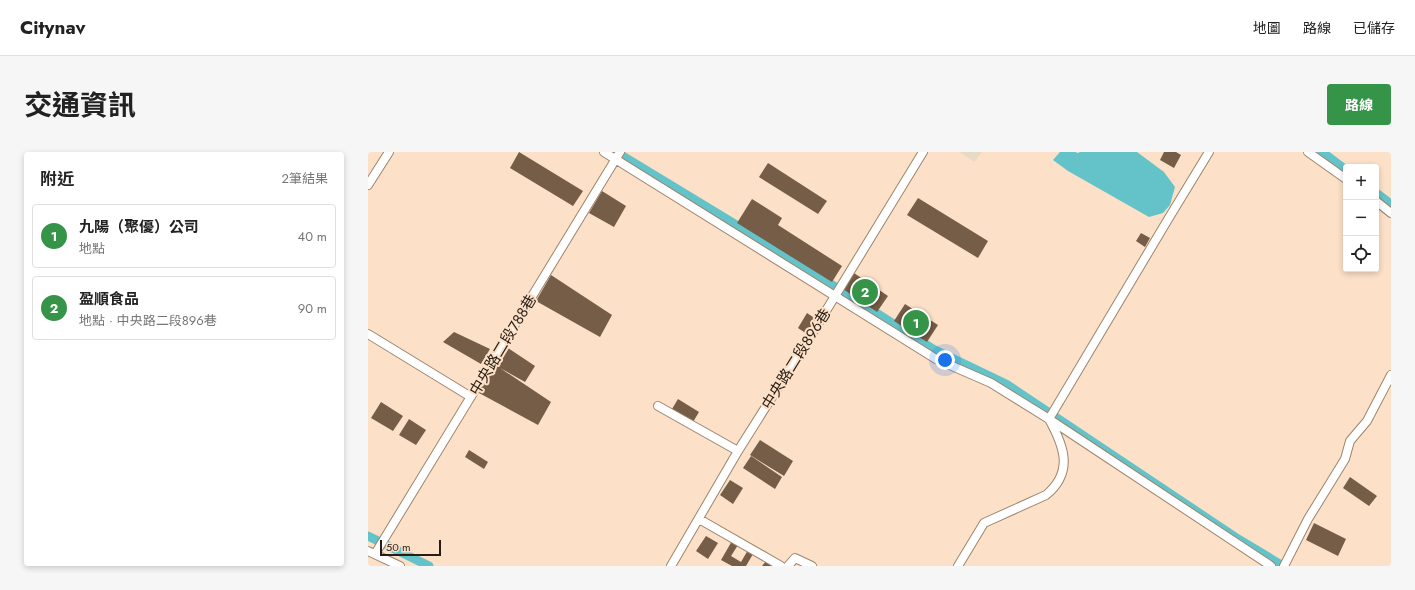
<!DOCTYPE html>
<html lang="zh-TW">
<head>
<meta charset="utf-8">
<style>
	body { margin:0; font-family:Jost,"Noto Sans TC",sans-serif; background:#f6f6f6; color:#222 }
	.controls { position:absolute; right:12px; top:12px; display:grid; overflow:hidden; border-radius:4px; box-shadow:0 2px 6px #0003 }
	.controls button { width:36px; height:36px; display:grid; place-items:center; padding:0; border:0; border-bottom:1px solid #e0e0e0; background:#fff; color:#222; font:20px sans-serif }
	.scale { position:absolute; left:12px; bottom:10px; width:61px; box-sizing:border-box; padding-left:4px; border:2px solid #271d14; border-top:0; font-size:11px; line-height:14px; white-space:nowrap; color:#271d14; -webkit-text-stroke:3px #fce0c7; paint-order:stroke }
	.you { position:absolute; left:577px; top:208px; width:14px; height:14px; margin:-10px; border:3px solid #fff; border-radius:50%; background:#1a73e8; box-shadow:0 0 0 6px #1a73e833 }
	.badge { display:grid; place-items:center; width:26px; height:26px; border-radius:50%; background:#359447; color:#fff; font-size:13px; font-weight:700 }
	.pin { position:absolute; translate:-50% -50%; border:2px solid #fff; box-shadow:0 1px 4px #0006 }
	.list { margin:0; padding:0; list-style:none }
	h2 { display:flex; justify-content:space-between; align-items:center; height:52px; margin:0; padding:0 16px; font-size:17px }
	h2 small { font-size:13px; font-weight:400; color:#767676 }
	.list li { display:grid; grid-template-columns:26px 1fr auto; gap:12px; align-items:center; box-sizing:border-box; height:64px; margin:0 8px 8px; padding:0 8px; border:1px solid #e0e0e0; border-radius:4px }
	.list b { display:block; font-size:15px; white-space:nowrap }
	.list p { margin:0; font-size:13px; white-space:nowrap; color:#767676 }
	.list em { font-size:13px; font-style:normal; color:#767676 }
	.icon { flex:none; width:22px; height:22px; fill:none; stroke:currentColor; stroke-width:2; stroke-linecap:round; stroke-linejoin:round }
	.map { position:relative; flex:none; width:1023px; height:414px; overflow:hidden; border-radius:4px }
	header { display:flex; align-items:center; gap:24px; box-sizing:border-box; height:56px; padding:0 20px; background:#fff; border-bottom:1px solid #e0e0e0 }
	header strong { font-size:19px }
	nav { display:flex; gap:22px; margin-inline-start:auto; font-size:14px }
	.intro { display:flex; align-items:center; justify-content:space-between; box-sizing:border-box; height:96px; padding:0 24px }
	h1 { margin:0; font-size:28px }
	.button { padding:10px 18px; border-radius:4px; background:#359447; color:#fff; font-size:14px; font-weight:700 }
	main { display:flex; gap:24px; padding:0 24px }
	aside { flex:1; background:#fff; border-radius:4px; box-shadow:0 2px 6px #0003 }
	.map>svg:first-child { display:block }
	.commercial { fill:#e7dac6 }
	.water { fill:#63c3c9 }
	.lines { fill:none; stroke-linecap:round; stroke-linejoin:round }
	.canal { stroke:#63c3c9; stroke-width:9 }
	.building { fill:#755d47 }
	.minor-casing { stroke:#9d846d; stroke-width:10 }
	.minor { stroke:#fff; stroke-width:8 }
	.labels { text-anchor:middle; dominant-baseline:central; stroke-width:4; stroke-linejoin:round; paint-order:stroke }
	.street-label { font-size:15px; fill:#271d14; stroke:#fce0c7 }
</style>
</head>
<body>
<header>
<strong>Citynav</strong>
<nav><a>地圖</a><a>路線</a><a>已儲存</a></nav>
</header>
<div class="intro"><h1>交通資訊</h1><a class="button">路線</a></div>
<main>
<aside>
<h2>附近<small>2筆結果</small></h2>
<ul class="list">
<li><span class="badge">1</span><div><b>九陽（聚優）公司</b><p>地點</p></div><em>40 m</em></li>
<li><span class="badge">2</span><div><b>盈順食品</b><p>地點 · 中央路二段896巷</p></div><em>90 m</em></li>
</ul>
</aside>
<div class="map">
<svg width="1023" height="414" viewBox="0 0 1023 414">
	<rect width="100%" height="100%" fill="#fce0c7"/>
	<path class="commercial" d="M592,0H614L606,10Z"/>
	<path class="water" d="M692,0H707L710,1L712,0H769L796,20L807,35L802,53L795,61L781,65L700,19L685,8Z"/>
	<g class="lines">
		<path class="canal" d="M248,0L403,94L565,197L638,232L867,385L915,414
			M954,0L978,18
			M1008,41L1023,52
			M0,384L61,414"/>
	</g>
	<path class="building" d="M151,0L215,39L205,54L142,16Z
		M796,0H808L813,3L806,16L792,8Z
		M400,11L459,49L450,62L391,25Z
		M234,39L258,54L246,75L221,61Z
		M550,46L620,89L610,106L539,63Z
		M384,47L414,66L410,73L474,114L464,130L369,71Z
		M773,81L782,86L777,95L768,89Z
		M486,121L520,144L509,160L475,137Z
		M183,123L244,163L232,185L168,149Z
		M537,152L570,173L559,190L526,169Z
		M439,161L448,167L439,182L430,176Z
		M86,180L122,197L113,212L75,190Z
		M140,196L167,214L157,230L132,216L183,250L170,273L111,241L128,213Z
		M310,247L331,260L325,270L304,257Z
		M13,250L35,264L25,279L3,266Z
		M41,267L58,278L48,293L31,283Z
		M392,288L425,309L416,324L382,303Z
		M101,298L120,310L116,317L97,305Z
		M383,304L414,325L407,337L375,316Z
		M982,325L1009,344L1001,354L975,336Z
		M362,328L375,336L365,352L352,343Z
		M946,371L978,387L970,404L938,388Z
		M338,384L350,391L340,407L328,399Z
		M364,389L370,393L363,404L373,410L380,398L385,402L378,414H364L353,408Z
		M398,409L405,414H394Z"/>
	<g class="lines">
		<defs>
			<path id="minor" d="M236,0L568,207L623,231L681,267L903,414
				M940,0L978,27
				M0,33L21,0
				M1008,49L1023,61
				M0,182L103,245
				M290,254L370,299
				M331,367L413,414
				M0,399L32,414
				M7,402L252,0
				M303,414L370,299L453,167L555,0
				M420,414L427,406L444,414
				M590,414L616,371L678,343C706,320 696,294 681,267L799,69L841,0
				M916,414L940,367L977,307L982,289L999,269L1023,223"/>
		</defs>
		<use href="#minor" class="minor-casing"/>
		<use href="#minor" class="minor"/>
	</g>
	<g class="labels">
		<g class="street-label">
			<text transform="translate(135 193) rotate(-59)">中央路二段788巷</text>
			<text transform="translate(428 207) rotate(-58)">中央路二段896巷</text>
		</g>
	</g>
</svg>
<div class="controls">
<button>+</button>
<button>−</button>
<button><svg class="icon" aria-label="locate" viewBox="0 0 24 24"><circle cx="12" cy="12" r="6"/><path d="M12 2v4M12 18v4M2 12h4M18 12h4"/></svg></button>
</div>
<div class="scale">50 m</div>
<div class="you"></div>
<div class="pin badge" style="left:548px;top:171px">1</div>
<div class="pin badge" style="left:497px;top:140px">2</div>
</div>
</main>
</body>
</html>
